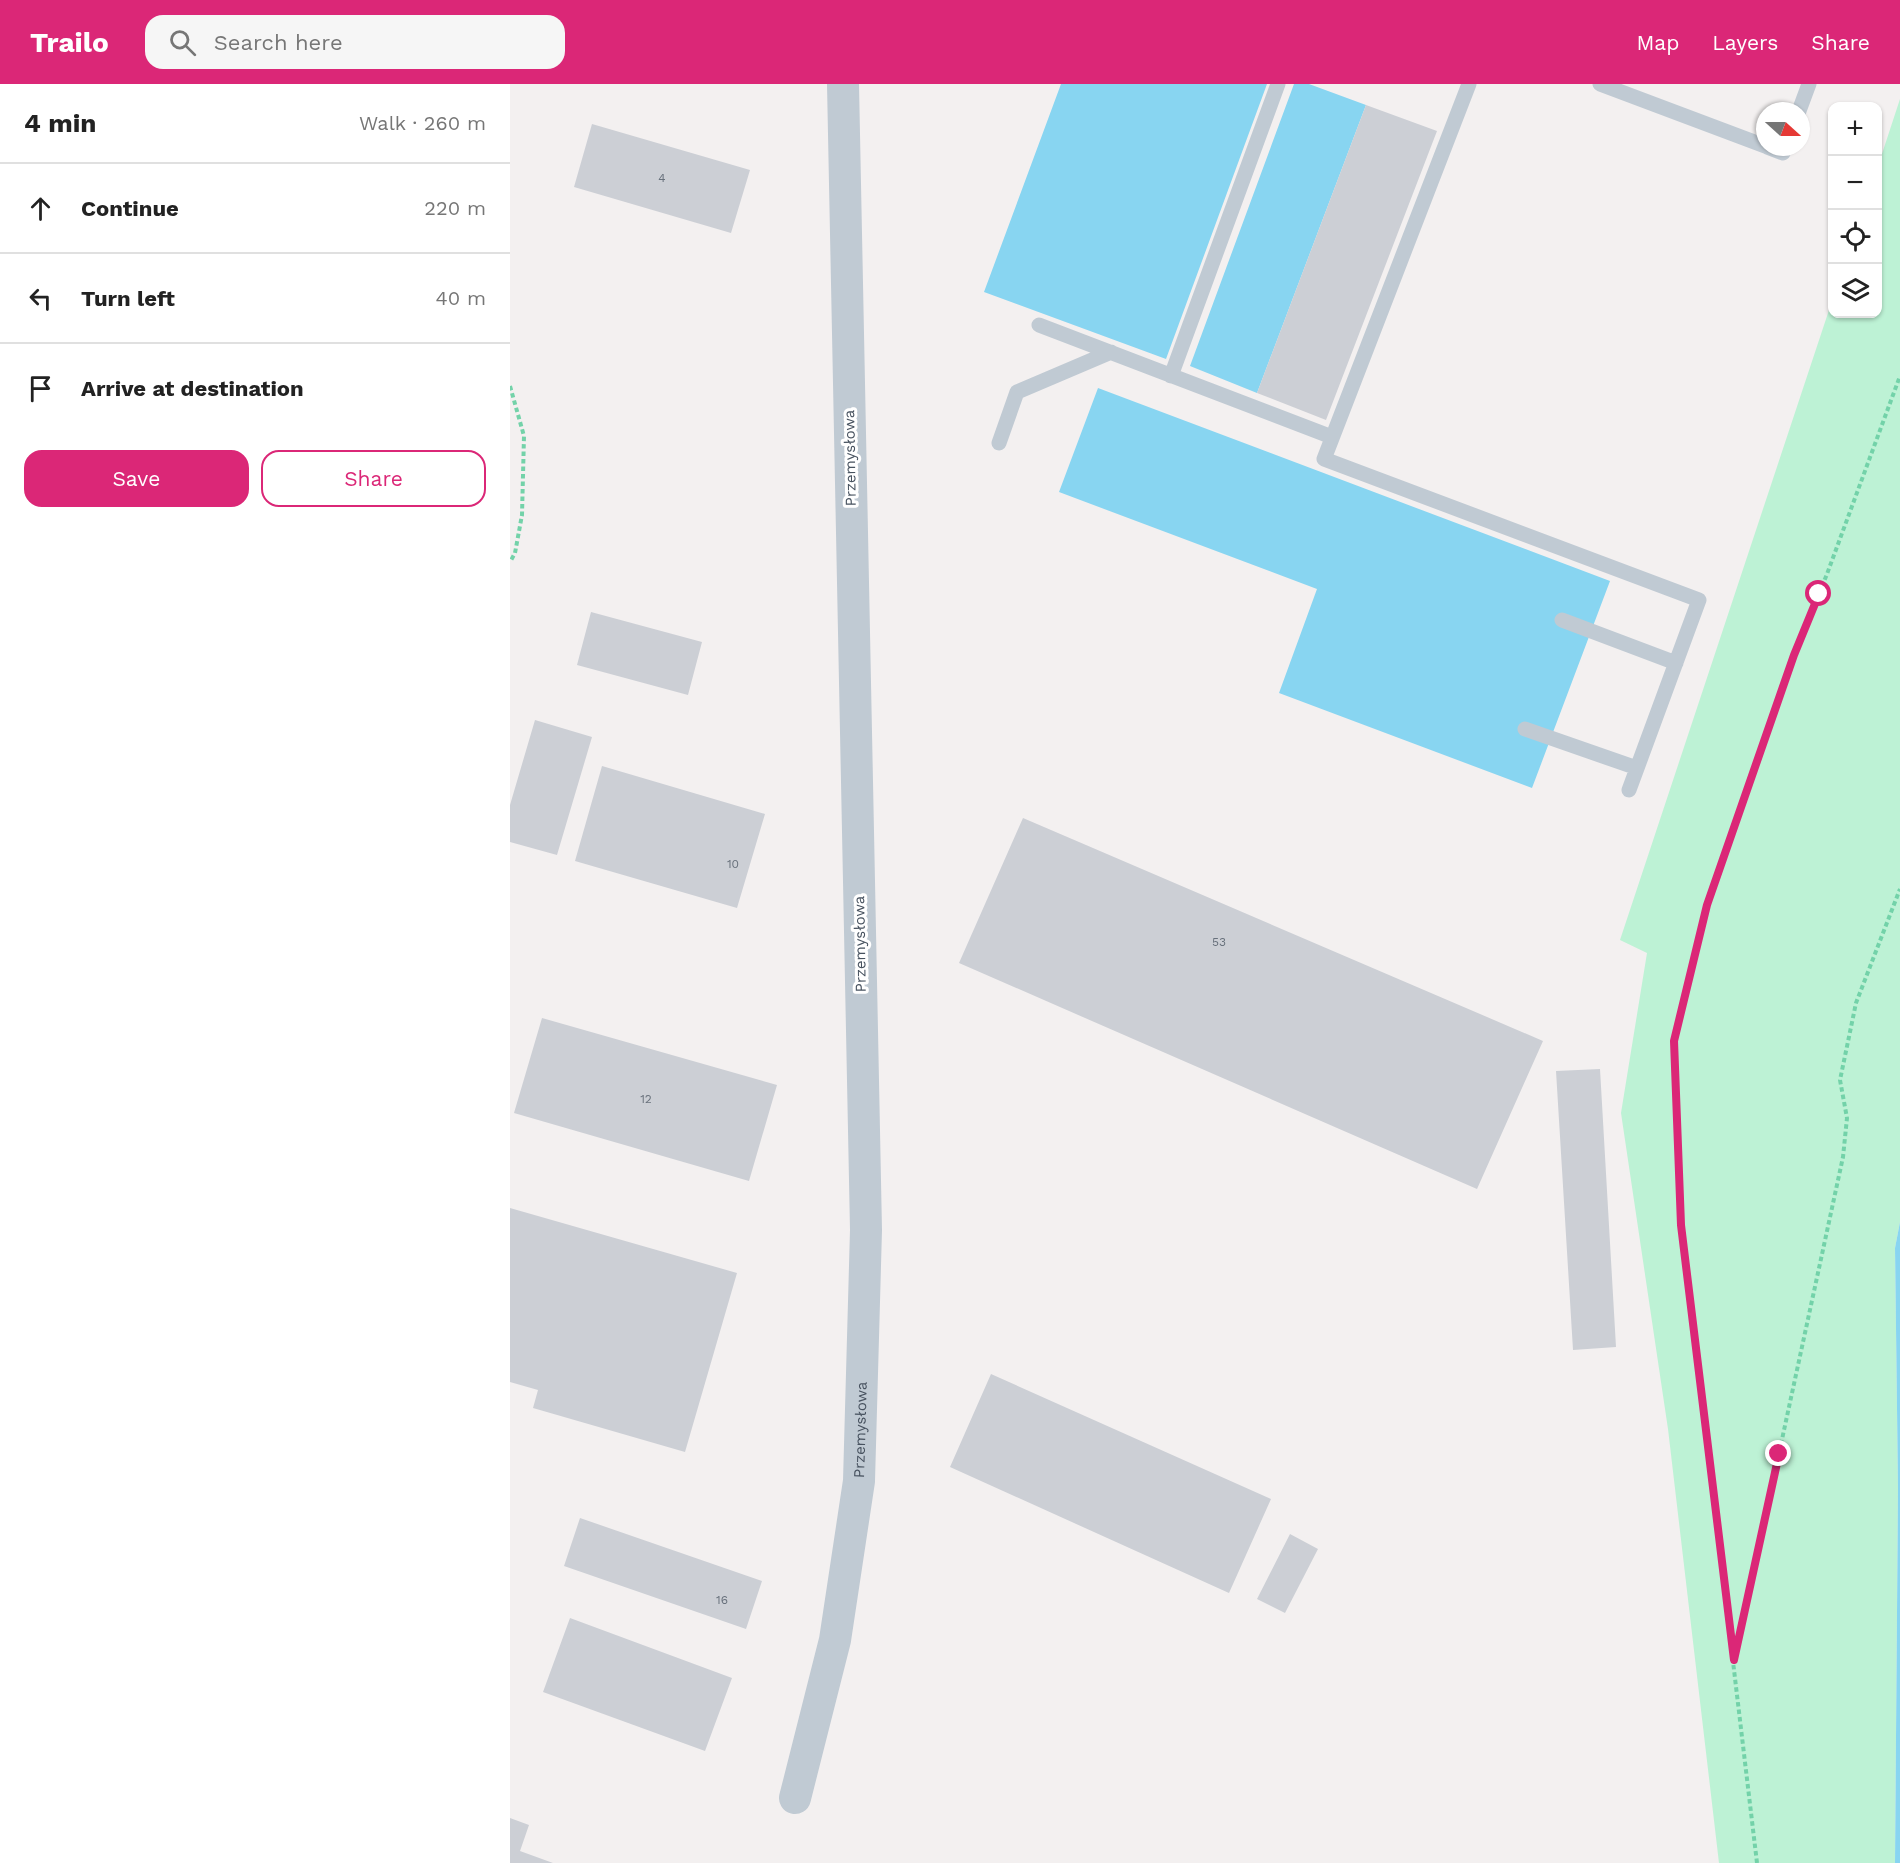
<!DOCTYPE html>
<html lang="en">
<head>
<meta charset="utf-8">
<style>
	body { margin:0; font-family:"Work Sans",sans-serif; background:#f6f6f6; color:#222 }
	.controls { position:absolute; right:18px; top:18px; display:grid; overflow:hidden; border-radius:12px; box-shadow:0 2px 4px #0004 }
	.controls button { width:54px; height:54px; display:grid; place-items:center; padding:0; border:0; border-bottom:2px solid #e0e0e0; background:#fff; color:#222; font:30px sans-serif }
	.compass { position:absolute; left:1246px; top:18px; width:54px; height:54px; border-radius:50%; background:#fff; box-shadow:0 2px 4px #0004; rotate:111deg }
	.stop { position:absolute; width:18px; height:18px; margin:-14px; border:4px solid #db2777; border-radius:50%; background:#fff }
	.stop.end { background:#db2777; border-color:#fff; box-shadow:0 2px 6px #0008 }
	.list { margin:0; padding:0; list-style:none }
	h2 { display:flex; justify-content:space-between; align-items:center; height:78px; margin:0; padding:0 24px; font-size:26px }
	h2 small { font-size:20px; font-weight:400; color:#767676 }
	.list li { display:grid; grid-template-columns:39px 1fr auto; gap:18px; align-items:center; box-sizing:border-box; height:90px; padding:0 24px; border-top:2px solid #e0e0e0 }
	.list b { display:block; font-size:22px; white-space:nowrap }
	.list em { font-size:20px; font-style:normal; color:#767676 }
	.actions { display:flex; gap:12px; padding:18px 24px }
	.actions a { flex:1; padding:14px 0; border:2px solid #db2777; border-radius:18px; text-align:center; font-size:21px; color:#db2777 }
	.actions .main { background:#db2777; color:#fff }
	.icon { flex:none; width:33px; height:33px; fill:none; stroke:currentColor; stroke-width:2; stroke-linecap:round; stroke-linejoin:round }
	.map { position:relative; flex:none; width:1390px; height:1779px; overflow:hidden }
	header { display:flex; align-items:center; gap:36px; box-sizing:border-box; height:84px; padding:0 30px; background:#db2777; color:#fff }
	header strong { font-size:28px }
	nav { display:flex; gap:33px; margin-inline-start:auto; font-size:21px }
	.search { width:420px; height:54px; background:#f6f6f6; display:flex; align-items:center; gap:15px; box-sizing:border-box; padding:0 21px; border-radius:18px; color:#767676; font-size:22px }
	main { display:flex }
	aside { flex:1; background:#fff }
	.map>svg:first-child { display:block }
	.green { fill:#bdf2d5 }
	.water { fill:#88d5f1 }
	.building { fill:#cccfd5 }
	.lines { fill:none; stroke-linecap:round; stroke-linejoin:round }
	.path { stroke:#73d2a9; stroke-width:4; stroke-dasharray:4.5 3; stroke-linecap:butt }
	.service { stroke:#c0cad3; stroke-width:15 }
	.minor { stroke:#c0cad3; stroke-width:32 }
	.route { stroke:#db2777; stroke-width:8 }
	.labels { text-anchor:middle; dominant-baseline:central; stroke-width:6; stroke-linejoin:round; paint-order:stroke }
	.number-label { font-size:12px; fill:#68717c }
	.street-label { font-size:15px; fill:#47525f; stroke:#fff }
</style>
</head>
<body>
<header>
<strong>Trailo</strong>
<div class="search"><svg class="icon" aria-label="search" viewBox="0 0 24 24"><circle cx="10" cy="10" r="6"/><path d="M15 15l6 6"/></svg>Search here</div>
<nav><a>Map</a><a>Layers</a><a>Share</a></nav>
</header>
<main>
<aside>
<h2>4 min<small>Walk · 260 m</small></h2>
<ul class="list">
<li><svg class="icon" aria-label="ahead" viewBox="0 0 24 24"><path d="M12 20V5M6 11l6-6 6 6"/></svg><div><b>Continue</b></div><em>220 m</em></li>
<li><svg class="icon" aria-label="left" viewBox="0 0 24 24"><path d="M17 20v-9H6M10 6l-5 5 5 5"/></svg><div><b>Turn left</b></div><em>40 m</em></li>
<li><svg class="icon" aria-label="arrive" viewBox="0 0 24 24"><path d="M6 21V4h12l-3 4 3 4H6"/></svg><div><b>Arrive at destination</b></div></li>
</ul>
<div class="actions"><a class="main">Save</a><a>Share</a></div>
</aside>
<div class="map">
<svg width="1390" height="1779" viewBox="0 0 1390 1779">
	<rect width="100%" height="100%" fill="#f3f0f0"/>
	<path class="green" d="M1390,15V1138L1385,1164L1388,1404L1385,1779H1209L1158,1345L1111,1029L1137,869L1110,856L1322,217V230H1368V82Z"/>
	<path class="water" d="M551,0H757L656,275L474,208Z
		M784,0H799L856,21L747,309L680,282Z
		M588,304L1100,497L1022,704L769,609L807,505L549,408Z
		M1390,1138V1779H1385L1388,1404L1385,1164Z"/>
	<path class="building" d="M856,21L927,47L816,336L747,309Z
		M82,40L240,86L221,149L64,103Z
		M81,528L192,558L178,611L67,581Z
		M25,636L82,653L47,771L0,758V721Z
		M92,682L255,730L227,824L65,777Z
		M513,734L1033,957L967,1105L449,879Z
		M32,934L267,1001L239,1097L4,1029Z
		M1090,985L1106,1263L1063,1266L1046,987Z
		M0,1124L227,1189L175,1368L23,1324L28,1306L0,1298Z
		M481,1290L761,1415L719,1509L440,1383Z
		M70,1434L252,1497L236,1545L54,1482Z
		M780,1450L808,1465L775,1529L747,1515Z
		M60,1534L222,1594L195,1667L33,1608Z
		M0,1734L19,1741L10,1767L43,1779H0Z"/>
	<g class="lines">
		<path class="path" d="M0,302L14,352L12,431L5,469L0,478
			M1225,1573L1333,1073L1337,1034L1330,996L1346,919L1390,805
			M1247,1779L1171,1141L1164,957L1197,821L1284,571L1317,490L1390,292"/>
		<path class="service" d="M959,0L814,375L1189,516L1119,706
			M1090,0L1255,62
			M1289,27L1299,0
			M1257,63L1273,69L1275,63
			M529,241L822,353
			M661,292L768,0
			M489,359L507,308L601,268
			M1052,536L1166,579
			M1015,645L1127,684"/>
		<path class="minor" id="s1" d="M285,1714L325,1556L349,1397L356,1146L333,0"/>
	</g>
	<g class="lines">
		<path class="route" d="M1269,1370L1224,1576L1171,1141L1164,957L1197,821L1284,571L1309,510"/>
	</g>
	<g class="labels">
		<g class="number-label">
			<text x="152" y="94">4</text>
			<text x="223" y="780">10</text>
			<text x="709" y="858">53</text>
			<text x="136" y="1015">12</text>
			<text x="212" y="1516">16</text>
		</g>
		<g class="street-label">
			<text transform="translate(340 374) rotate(-91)">Przemysłowa</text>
			<text transform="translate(350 860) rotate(-91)">Przemysłowa</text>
			<text stroke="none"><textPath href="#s1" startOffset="375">Przemysłowa</textPath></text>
		</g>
	</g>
</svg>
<div class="controls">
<button>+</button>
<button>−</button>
<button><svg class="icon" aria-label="locate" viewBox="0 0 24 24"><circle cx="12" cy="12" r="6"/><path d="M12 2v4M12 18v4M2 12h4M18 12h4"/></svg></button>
<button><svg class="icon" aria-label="layers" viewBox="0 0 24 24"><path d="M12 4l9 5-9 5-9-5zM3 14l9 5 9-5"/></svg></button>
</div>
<svg class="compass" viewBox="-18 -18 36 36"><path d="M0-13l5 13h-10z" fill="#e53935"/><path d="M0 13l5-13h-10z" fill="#767676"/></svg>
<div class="stop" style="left:1309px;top:510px"></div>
<div class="stop end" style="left:1269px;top:1370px"></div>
</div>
</main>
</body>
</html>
